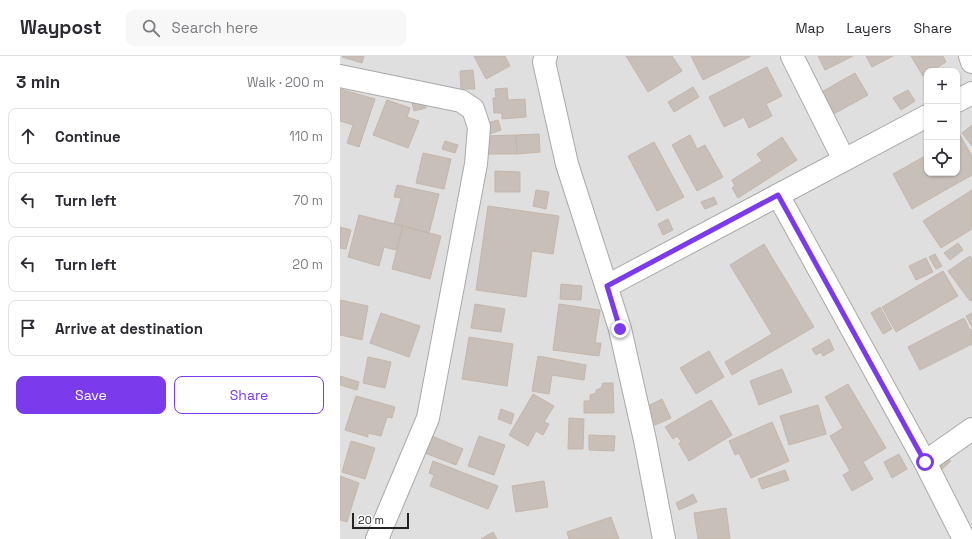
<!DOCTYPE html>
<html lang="en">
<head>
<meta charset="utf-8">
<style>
	body { margin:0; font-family:"Space Grotesk",sans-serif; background:#f7f7f7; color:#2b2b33 }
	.controls { position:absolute; right:12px; top:12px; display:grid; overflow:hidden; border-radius:8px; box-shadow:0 1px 3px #0004 }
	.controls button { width:36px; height:36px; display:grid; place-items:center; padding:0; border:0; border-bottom:1px solid #e1e1e2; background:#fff; color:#2b2b33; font:20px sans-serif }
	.scale { position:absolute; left:12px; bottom:10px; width:57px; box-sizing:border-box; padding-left:4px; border:2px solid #222; border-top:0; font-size:11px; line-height:14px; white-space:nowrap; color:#222; -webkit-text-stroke:3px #fff; paint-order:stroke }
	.stop { position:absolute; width:12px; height:12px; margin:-9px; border:3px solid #7c3aed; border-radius:50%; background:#fff }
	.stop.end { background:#7c3aed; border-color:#fff; box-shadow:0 1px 4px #0008 }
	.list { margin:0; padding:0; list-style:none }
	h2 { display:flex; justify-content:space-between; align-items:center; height:52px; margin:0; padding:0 16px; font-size:17px }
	h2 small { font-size:13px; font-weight:400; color:#7c7c81 }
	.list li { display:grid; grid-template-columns:26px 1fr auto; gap:12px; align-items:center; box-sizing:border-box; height:56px; margin:0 8px 8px; padding:0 8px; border:1px solid #e1e1e2; border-radius:8px }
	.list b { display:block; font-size:15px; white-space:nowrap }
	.list em { font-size:13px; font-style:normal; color:#7c7c81 }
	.actions { display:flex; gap:8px; padding:12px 16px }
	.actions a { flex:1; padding:9px 0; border:1px solid #7c3aed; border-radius:8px; text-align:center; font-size:14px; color:#7c3aed }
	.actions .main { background:#7c3aed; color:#fff }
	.icon { flex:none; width:22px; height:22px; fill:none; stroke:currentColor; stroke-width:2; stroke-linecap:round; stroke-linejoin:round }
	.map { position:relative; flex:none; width:632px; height:483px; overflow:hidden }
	header { display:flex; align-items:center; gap:24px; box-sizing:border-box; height:56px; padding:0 20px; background:#fff; border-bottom:1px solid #e1e1e2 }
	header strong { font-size:19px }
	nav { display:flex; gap:22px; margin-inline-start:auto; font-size:14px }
	.search { width:280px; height:36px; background:#f7f7f7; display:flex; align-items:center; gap:10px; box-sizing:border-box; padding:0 14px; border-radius:8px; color:#7c7c81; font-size:15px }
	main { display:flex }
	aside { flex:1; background:#fff }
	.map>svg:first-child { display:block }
	.residential { fill:#e0dfdf; fill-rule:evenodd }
	.building { fill:#c7bfb8; stroke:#c4b6ab }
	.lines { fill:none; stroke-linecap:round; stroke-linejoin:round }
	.minor-casing { stroke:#a9a9a9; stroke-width:24 }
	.minor { stroke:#fff; stroke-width:22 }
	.route { stroke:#7c3aed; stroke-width:5 }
</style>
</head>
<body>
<header>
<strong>Waypost</strong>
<div class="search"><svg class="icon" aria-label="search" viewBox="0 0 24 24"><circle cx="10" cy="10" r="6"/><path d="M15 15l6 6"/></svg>Search here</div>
<nav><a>Map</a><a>Layers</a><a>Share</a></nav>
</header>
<main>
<aside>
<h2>3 min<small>Walk · 200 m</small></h2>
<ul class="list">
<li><svg class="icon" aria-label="ahead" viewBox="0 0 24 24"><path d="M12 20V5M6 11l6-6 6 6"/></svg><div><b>Continue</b></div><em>110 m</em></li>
<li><svg class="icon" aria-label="left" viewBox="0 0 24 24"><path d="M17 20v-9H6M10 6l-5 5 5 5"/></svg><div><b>Turn left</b></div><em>70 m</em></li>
<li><svg class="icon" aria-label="left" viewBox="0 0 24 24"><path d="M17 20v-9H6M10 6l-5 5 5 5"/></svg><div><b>Turn left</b></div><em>20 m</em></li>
<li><svg class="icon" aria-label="arrive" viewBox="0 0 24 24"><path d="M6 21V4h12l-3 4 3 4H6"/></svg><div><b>Arrive at destination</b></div></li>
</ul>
<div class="actions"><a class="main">Save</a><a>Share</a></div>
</aside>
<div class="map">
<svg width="632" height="483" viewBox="0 0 632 483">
	<rect width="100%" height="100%" fill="#f2efe9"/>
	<path class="residential" d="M0,0H632V483H0ZM587,15H617V117H587Z"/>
	<path class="building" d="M3,0H24L22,7L2,1Z
		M134,0H165L170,10L146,23Z
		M286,0H332L342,15L308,36Z
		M351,0H411L363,24Z
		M478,0H513L485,14Z
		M526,0H553L532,11Z
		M571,0H603L606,6L592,15H587V18L583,20Z
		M427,11L442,40L426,48L432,60L409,72L404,61L384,71L369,41Z
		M133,14L135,33H121L120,15Z
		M515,17L528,39L490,60L478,38Z
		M353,31L359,41L334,56L328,46Z
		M167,32L168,44L185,43L186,61L162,63V57H154L153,42H156L155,33Z
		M0,33L35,43L19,91L7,87L13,69L0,65Z
		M568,34L575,45L561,54L553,42Z
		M47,44L70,52L67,61L79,65L68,92L33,79Z
		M85,44L86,52L74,55L72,47Z
		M158,64L161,74L147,79L144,68Z
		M632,69V90L622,77Z
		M617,74L632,100V119L572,153L553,118L587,99V117H617Z
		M199,78L200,96L177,98L176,79Z
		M176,79L177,98H141V80Z
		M350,79L357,93L365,89L383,121L357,135L332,89Z
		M442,81L457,104L398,142L392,132L395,130L392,124L422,105L417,98Z
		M105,85L118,89L115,97L102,93Z
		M314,86L344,141L317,155L288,100Z
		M83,97L111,103L104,133L76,127Z
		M155,115L180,116V136H155Z
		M57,129L99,138L89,177L54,168L61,142L54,141Z
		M196,134L209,136L206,153L193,150Z
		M632,134V173L601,192L583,165Z
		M374,141L377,148L365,153L361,146Z
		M148,150L219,160L213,198L192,195L186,241L136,234Z
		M19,159L63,170L56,194L44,191L39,210L8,201Z
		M328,163L333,174L323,179L318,168Z
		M63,170L101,180L90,223L52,213Z
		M0,171L11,174L6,193L0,192Z
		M618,187L623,194L610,204L604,197Z
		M424,188L474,271L392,319L385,306L432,278L390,209Z
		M595,198L602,210L596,213L589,201Z
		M630,200L632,203V244L630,245L608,215Z
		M586,202L593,216L576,224L569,210Z
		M603,215L618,240L556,276L542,251Z
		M221,228L242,230L241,244L220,243Z
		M0,244L28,250L22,284L0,279Z
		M135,248L165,253L161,276L131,272Z
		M219,248L260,254L255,287H261L259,300L213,294Z
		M540,251L552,273L543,278L531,257Z
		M41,257L80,270L69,301L30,287Z
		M632,257V271L626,260Z
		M624,262L630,274L632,273V288L580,314L568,291Z
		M129,281L173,288L167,330L122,323Z
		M489,283L494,294L483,300L481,296L476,299L472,293Z
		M369,295L384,321L356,338L340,312Z
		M198,300L246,309L244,324L212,319L209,338L192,335Z
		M28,301L51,306L45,332L23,327Z
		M442,313L452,336L419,349L410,325Z
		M0,320L19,326L17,334L0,329Z
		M263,327H273L274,357H244V345H250V339L256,337V334L261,332Z
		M508,328L546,392L523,406L533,423L512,435L503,419L510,415L490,380L503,372L485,341Z
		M193,338L214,350L204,366L209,368L203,379L196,375L188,390L169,379Z
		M16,340L55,351L52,362L47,361L41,380L28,377V381L5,374Z
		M322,343L331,362L315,369L306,351Z
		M371,344L392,379L349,405L339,388L341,385L337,380L333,383L325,371Z
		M478,349L486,378L449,389L440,360Z
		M161,353L174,358L171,368L158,363Z
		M229,362L244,363L243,393H228Z
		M432,366L449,405L411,422L399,397L395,399L389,385Z
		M249,379L275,380L274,395L249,394Z
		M92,380L123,393L116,409L85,397Z
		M139,380L165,389L154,419L128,410Z
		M11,385L35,392L25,423L2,416Z
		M559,398L567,413L552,422L544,406Z
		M605,399L611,405L599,416L593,409Z
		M93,405L158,430L148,453L90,430L94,419L89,417Z
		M445,414L449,424L422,433L418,423Z
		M0,420L19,427L7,466L0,464Z
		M204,425L208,451L176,456L172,430Z
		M353,438L357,446L339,454L336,447Z
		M386,452L390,483H358L354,457Z
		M271,461L279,483H229L227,476Z
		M153,476L157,483H141Z"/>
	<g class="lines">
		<defs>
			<path id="minor" d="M206,0L204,6L227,108L280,273L305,384L324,483
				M452,0L504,104
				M630,0L632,6
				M0,20L121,45L133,53L139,71L136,108L88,362L37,483
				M617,45L632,37
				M438,139L585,406L624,483
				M267,230L587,60
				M585,406L632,373"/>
		</defs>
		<use href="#minor" class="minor-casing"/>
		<use href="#minor" class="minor"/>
	</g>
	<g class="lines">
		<path class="route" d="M280,273L267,230L438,139L585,406"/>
	</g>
</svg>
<div class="controls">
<button>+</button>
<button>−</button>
<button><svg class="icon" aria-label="locate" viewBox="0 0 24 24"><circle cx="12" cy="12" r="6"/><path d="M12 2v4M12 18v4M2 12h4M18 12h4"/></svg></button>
</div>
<div class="scale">20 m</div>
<div class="stop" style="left:585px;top:406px"></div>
<div class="stop end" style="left:280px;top:273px"></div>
</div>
</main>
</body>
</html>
